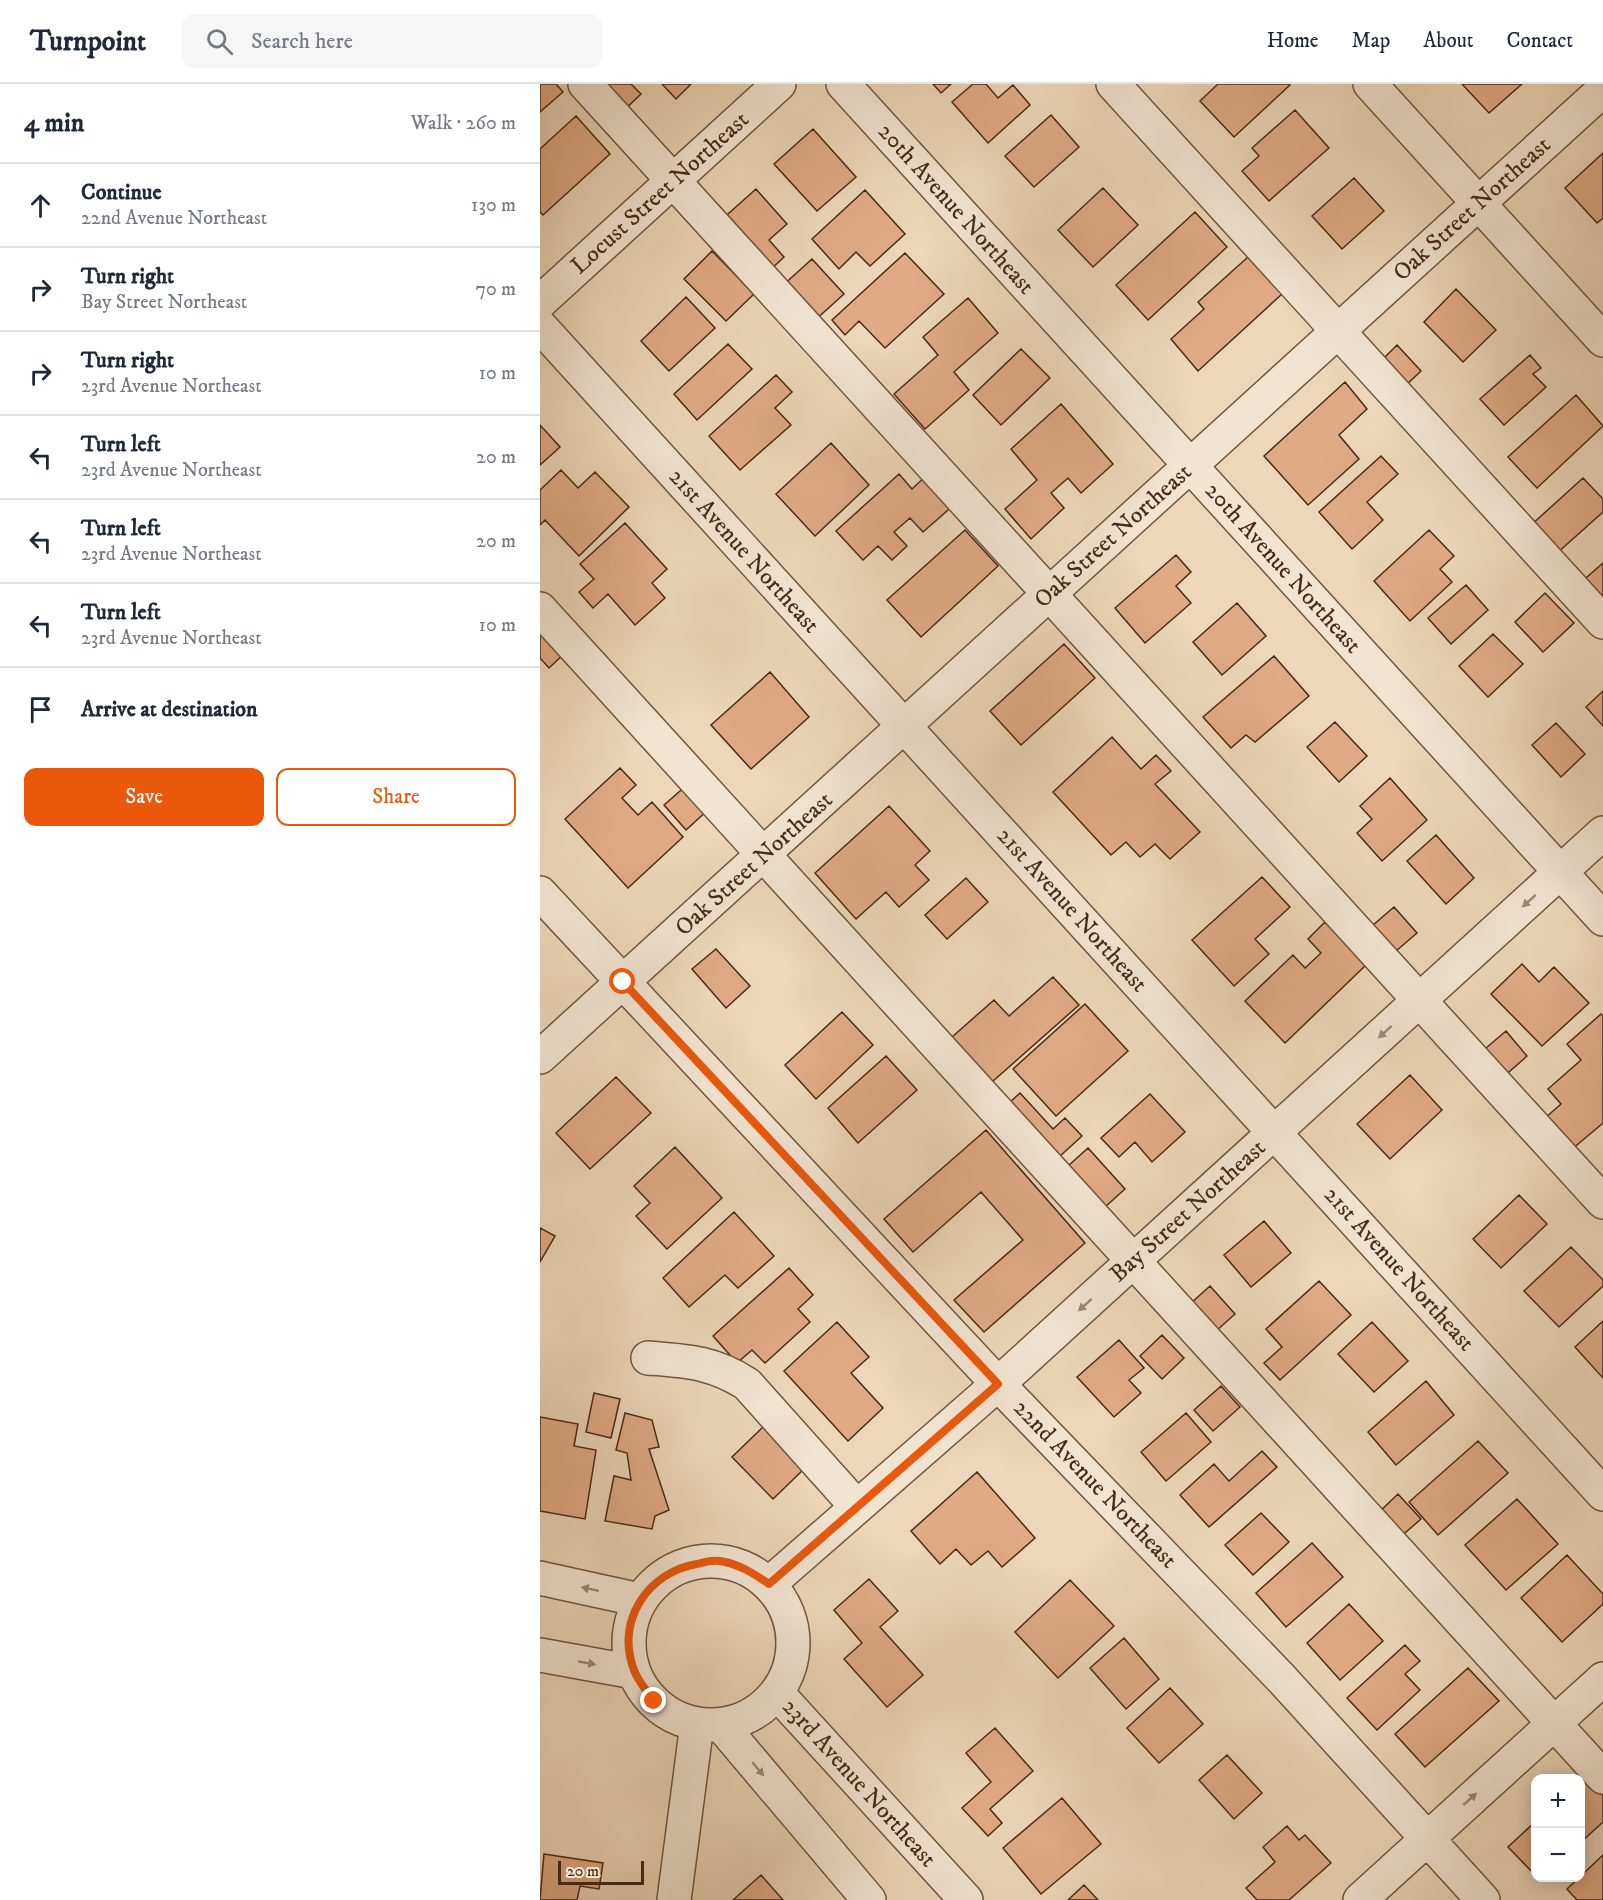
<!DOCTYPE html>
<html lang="en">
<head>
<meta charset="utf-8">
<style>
	body { margin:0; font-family:"IM FELL DW Pica",serif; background:#f6f6f7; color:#1f2937 }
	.controls { position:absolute; right:18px; bottom:18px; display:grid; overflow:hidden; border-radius:12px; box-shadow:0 3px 15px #0003 }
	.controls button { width:54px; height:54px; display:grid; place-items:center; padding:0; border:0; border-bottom:2px solid #e0e1e3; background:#fff; color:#1f2937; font:30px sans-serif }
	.scale { position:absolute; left:18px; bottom:15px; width:86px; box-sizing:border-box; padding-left:6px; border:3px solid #482b15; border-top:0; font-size:16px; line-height:21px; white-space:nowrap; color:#482b15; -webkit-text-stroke:4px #f3e4d2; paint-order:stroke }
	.stop { position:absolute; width:18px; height:18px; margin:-14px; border:4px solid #ea580c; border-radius:50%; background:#fff }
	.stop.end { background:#ea580c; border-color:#fff; box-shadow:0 2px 6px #0008 }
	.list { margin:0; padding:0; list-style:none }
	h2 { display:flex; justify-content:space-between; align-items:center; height:78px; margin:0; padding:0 24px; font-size:26px }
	h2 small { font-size:20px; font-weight:400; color:#747a83 }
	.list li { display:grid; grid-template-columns:39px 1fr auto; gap:18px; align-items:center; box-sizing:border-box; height:84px; padding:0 24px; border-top:2px solid #e0e1e3 }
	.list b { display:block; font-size:22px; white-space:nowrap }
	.list p { margin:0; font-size:20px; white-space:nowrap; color:#747a83 }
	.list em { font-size:20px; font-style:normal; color:#747a83 }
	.actions { display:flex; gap:12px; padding:18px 24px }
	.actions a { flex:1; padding:14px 0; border:2px solid #ea580c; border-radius:12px; text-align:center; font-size:21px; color:#ea580c }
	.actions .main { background:#ea580c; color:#fff }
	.icon { flex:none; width:33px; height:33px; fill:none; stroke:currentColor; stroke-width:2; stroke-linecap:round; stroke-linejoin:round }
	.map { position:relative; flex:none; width:1063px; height:1816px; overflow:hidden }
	header { display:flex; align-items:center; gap:36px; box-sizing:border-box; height:84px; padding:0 30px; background:#fff; border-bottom:2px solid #e0e1e3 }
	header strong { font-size:28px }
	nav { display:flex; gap:33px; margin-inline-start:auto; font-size:21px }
	.search { width:420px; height:54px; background:#f6f6f7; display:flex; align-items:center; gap:15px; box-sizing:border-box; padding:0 21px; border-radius:12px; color:#747a83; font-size:22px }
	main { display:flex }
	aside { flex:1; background:#fff }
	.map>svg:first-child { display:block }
	.building { fill:#e0aa84; stroke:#482b15; stroke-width:1.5 }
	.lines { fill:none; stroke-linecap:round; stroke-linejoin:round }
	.minor-casing { stroke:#71563e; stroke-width:36 }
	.minor { stroke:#f3e4d2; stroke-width:33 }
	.oneway { fill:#9e8874 }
	.route { stroke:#ea580c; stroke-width:8 }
	.labels { text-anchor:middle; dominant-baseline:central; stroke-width:6; stroke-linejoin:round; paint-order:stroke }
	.street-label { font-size:24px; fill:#482b15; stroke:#f3e4d2 }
</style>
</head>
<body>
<header>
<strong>Turnpoint</strong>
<div class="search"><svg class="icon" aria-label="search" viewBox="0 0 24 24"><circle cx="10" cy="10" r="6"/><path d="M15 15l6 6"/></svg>Search here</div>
<nav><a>Home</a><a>Map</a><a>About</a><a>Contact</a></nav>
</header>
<main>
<aside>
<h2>4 min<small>Walk · 260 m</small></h2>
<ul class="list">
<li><svg class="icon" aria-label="ahead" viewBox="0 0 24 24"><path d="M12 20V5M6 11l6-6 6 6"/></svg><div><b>Continue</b><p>22nd Avenue Northeast</p></div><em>130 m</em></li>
<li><svg class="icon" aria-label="right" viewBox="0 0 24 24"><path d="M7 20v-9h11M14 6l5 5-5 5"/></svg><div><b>Turn right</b><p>Bay Street Northeast</p></div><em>70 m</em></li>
<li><svg class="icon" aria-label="right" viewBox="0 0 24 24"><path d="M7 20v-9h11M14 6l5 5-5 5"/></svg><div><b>Turn right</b><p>23rd Avenue Northeast</p></div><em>10 m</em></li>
<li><svg class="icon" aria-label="left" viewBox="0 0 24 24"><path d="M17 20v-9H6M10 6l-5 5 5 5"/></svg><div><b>Turn left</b><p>23rd Avenue Northeast</p></div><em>20 m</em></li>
<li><svg class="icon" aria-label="left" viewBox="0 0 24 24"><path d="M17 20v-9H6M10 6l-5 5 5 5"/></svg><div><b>Turn left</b><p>23rd Avenue Northeast</p></div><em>20 m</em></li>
<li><svg class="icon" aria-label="left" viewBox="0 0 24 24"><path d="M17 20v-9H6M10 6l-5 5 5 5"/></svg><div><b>Turn left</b><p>23rd Avenue Northeast</p></div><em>10 m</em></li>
<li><svg class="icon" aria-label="arrive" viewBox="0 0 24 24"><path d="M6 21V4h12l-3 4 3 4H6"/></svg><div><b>Arrive at destination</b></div></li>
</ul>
<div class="actions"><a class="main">Save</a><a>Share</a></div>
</aside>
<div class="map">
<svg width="1063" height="1816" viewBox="0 0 1063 1816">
	<rect width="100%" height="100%" fill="#edd6b9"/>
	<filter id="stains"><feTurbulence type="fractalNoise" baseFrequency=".00333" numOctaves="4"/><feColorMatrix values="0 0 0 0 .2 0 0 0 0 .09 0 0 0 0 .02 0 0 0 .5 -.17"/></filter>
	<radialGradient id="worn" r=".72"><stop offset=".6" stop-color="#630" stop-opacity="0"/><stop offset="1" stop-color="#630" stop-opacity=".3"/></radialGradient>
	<path class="building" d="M0,0H16L23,8L0,28Z
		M62,0H91L101,10L81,29Z
		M122,0H151L136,15Z
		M393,0H411L401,9Z
		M433,0H446L458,14L473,1L490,21L448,59L412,18Z
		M678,0H749L750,1L694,53L660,17Z
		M922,0H982L949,29Z
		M755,26L789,64L729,117L702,87L719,72L712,64Z
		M511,31L539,63L494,103L465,72Z
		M36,32L70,70L3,131L0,128V65Z
		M273,45L316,93L277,127L234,80Z
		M1063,69V134L1057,139L1025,104Z
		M814,94L844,127L802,165L772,132Z
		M563,104L598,141L553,183L518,146Z
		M216,105L247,140L229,156L244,173L226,190L179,138Z
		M325,106L365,150L330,182L316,168L299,185L272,155Z
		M655,128L687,163L608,236L576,201Z
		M172,167L214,210L186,237L144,195Z
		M365,169L404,210L345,264L319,237L305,251L292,236Z
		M709,172L742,210L658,287L631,255L664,225L658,218Z
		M272,175L304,210L273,238L241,203Z
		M916,205L956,246L923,278L884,238Z
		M146,213L175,244L129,287L101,257Z
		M428,214L458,249L414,288L429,306L385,345L354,310L398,271L383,253Z
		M188,260L212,285L157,336L134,310Z
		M857,261L881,287L859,308L835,283Z
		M481,265L510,294L461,341L433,311Z
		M990,271L1001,284L993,290L1006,303L964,341L940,315Z
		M236,291L252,308L235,324L251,341L200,386L169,352Z
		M805,298L827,325L799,351L819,375L768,421L724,372Z
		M1036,311L1063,342L997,404L968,373Z
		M521,320L573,380L541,409L528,394L511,409L524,424L491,455L465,425L497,396L471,365Z
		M0,341L20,363L0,381Z
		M291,359L329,401L275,452L236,410Z
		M841,372L858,390L827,418L843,436L812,465L779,428Z
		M21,386L38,404L55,388L89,423L39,472L5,436L0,441V406Z
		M359,390L372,405L388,390L415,420L383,448L370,434L354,448L367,462L352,476L338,462L323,476L296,447Z
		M1043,394L1063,415V428L1016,470L990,442Z
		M85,439L127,485L112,499L125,514L95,541L68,510L53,524L39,508L54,495L40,480Z
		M425,446L458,482L381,553L347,516Z
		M889,446L914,472L900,485L912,498L870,537L834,497Z
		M636,471L651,488L636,502L651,519L605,559L575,524Z
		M1063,479V510L1054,518L1039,500Z
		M926,501L948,526L911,560L888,534Z
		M1005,509L1034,539L1003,568L975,538Z
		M697,519L726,552L682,591L653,558Z
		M0,542L25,569L9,584L0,574Z
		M953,550L983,580L948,613L919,582Z
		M524,560L555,594L481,661L450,627Z
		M734,572L769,612L715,658L706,651L691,664L663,633Z
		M230,588L269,633L211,685L171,641Z
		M1063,607V642L1046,623Z
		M795,638L827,672L799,698L767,663Z
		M1016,639L1045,670L1021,693L992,661Z
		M572,653L601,685L616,671L631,687L615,700L660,748L630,775L615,760L600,773L586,758L571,771L513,708Z
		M80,684L96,701L82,714L98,731L112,718L143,753L88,804L25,735Z
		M850,694L887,736L842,777L817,749L832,735L820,722Z
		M147,701L169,725L146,746L124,721Z
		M349,722L390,767L375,781L389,796L359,823L346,808L316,835L275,789Z
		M896,751L934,794L906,820L867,777Z
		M722,793L750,823L715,855L729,870L694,902L652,856Z
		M426,794L448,818L407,855L385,831Z
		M854,823L877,849L848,874L825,848Z
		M785,838L826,881L745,959L705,917L753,871L765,884L781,869L768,855Z
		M176,865L210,902L186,924L152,885Z
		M982,880L999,898L1014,883L1049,919L1002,962L951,910Z
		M513,893L539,921L452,998L412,953L454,916L469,932Z
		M545,920L588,967L516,1032L473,985Z
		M302,928L333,961L276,1015L245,981Z
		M1061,930L1063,932V1039L1031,1066L1004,1035L1021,1020L1008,1005L1041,976L1027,960Z
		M966,947L987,972L961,995L939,970Z
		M346,972L377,1006L318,1059L288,1024Z
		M870,991L902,1026L850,1075L817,1040Z
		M76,993L111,1029L50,1085L16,1049Z
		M480,1009L513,1045L525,1034L542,1052L518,1074L468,1020Z
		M610,1010L645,1048L612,1078L595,1058L579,1073L561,1054Z
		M446,1046L545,1159L444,1248L414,1216L483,1156L441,1108L373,1168L344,1135Z
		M135,1063L182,1114L127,1165L96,1132L110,1119L94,1102Z
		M548,1064L585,1105L565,1123L528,1082Z
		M979,1111L1007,1140L961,1184L933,1155Z
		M194,1128L234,1172L198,1204L185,1191L149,1223L123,1194Z
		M724,1137L751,1169L711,1203L684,1171Z
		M0,1144L15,1152L0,1178Z
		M1031,1163L1063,1196V1202L1019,1243L984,1207Z
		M249,1184L273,1211L258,1225L270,1238L225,1279L212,1266L197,1279L173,1252Z
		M779,1197L811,1231L740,1296L724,1279L742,1263L726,1245Z
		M670,1202L695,1230L675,1248L650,1220Z
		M1063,1237V1294L1035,1263Z
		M297,1238L329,1273L311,1289L343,1324L308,1357L244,1287Z
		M832,1238L868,1277L834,1308L798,1270Z
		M622,1251L644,1274L622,1295L600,1272Z
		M579,1256L604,1284L589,1296L601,1309L574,1333L537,1293Z
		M886,1297L914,1331L856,1381L828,1348Z
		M681,1302L700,1323L673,1347L654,1326Z
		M54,1309L80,1315L71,1354L46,1348Z
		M85,1329L112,1336L119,1363L109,1365L129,1426L115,1432L112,1445L65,1437L74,1392L91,1396L87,1369L76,1366Z
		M646,1329L671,1358L626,1397L601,1368Z
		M0,1333L38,1340L34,1362L56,1366L45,1435L0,1427Z
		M226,1340L267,1382L233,1415L192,1373Z
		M938,1357L968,1389L898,1451L869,1418Z
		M722,1367L737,1383L669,1443L640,1411L674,1380L689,1397Z
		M437,1388L495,1454L462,1483L448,1467L431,1481L416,1465L400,1480L371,1447Z
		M858,1410L881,1435L858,1455L836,1431Z
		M977,1415L1018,1460L966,1506L925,1461Z
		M721,1429L749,1458L713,1491L685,1461Z
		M772,1459L803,1493L746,1543L716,1509Z
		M1027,1471L1063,1510V1520L1022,1558L981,1514Z
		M329,1495L358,1527L340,1543L383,1591L347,1623L304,1575L322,1559L294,1526Z
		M530,1496L574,1542L518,1594L475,1548Z
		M809,1520L843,1557L800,1596L767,1559Z
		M584,1554L619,1595L586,1625L550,1584Z
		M865,1561L880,1577L865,1590L880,1606L837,1646L807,1614Z
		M928,1584L959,1617L885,1683L855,1650Z
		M630,1604L663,1640L619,1679L587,1644Z
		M455,1644L493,1687L450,1725L462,1739L448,1752L422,1724L451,1698L426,1669Z
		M687,1671L722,1709L694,1735L659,1696Z
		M1044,1692L1063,1712V1738L1040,1759V1695Z
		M522,1714L561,1760L501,1810L463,1764Z
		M996,1737V1792L968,1763Z
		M747,1742L759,1756L765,1751L791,1779L749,1816H717L706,1804L735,1778L723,1763Z
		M4,1770L63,1779L59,1805L40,1802L37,1816H0Z
		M1063,1771V1816H1037L1027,1805Z
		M221,1791L243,1816H193Z
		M544,1801L558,1816H528Z"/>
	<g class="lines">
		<defs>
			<path id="minor" d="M45,0L1063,1118
				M303,0L1063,835
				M573,0L1063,538
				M830,0L1063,256
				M0,218L239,0
				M0,242L1063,1410
				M0,525L1063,1693
				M0,809L458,1300L742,1595L943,1816
				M0,973L1063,6
				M108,1274C147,1277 173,1278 207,1300L317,1423
				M89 1559a82 82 0 1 1 164 0a82 82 0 1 1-164 0Z
				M0,1494L100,1516
				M229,1500L458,1300L1063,749
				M0,1571L94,1588
				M237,1609L426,1816
				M181,1641L329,1816
				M134,1816L157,1640
				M820,1816L1063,1595"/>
		</defs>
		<use href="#minor" class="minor-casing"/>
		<use href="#minor" class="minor"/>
	</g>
	<defs><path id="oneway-solid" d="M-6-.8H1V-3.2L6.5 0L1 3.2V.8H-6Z" transform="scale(1.5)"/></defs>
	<g class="oneway">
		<use href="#oneway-solid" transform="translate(989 817) rotate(138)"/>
		<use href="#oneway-solid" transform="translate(845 948) rotate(138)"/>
		<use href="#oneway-solid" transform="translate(545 1221) rotate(138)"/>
		<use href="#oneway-solid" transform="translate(50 1505) rotate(-168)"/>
		<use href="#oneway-solid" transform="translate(47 1579) rotate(10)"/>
		<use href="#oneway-solid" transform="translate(218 1685) rotate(50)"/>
		<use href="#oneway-solid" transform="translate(930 1715) rotate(-42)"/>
	</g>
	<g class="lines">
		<path class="route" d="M83,898L458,1300L229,1500C213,1489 199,1480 180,1477C173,1476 164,1478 157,1480C108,1488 75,1537 94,1586C98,1597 107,1608 114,1617"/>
	</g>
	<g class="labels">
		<g class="street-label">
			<text transform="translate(120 109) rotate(-42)">Locust Street Northeast</text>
			<text transform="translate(416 125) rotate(48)">20th Avenue Northeast</text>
			<text transform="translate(932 125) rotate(-42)">Oak Street Northeast</text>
			<text transform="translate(573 452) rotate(-42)">Oak Street Northeast</text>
			<text transform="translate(204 467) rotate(48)">21st Avenue Northeast</text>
			<text transform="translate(743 484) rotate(48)">20th Avenue Northeast</text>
			<text transform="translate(214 780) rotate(-42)">Oak Street Northeast</text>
			<text transform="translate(532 826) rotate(48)">21st Avenue Northeast</text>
			<text transform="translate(648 1127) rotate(-42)">Bay Street Northeast</text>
			<text transform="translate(859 1185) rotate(48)">21st Avenue Northeast</text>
			<text transform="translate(555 1400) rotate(46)">22nd Avenue Northeast</text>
			<text transform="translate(319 1699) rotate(48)">23rd Avenue Northeast</text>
		</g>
	</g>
	<rect width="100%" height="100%" filter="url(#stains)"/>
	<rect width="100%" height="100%" fill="url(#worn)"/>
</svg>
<div class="controls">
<button>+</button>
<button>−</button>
</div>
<div class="scale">20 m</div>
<div class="stop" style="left:83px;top:898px"></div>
<div class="stop end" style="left:114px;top:1617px"></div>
</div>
</main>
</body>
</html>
